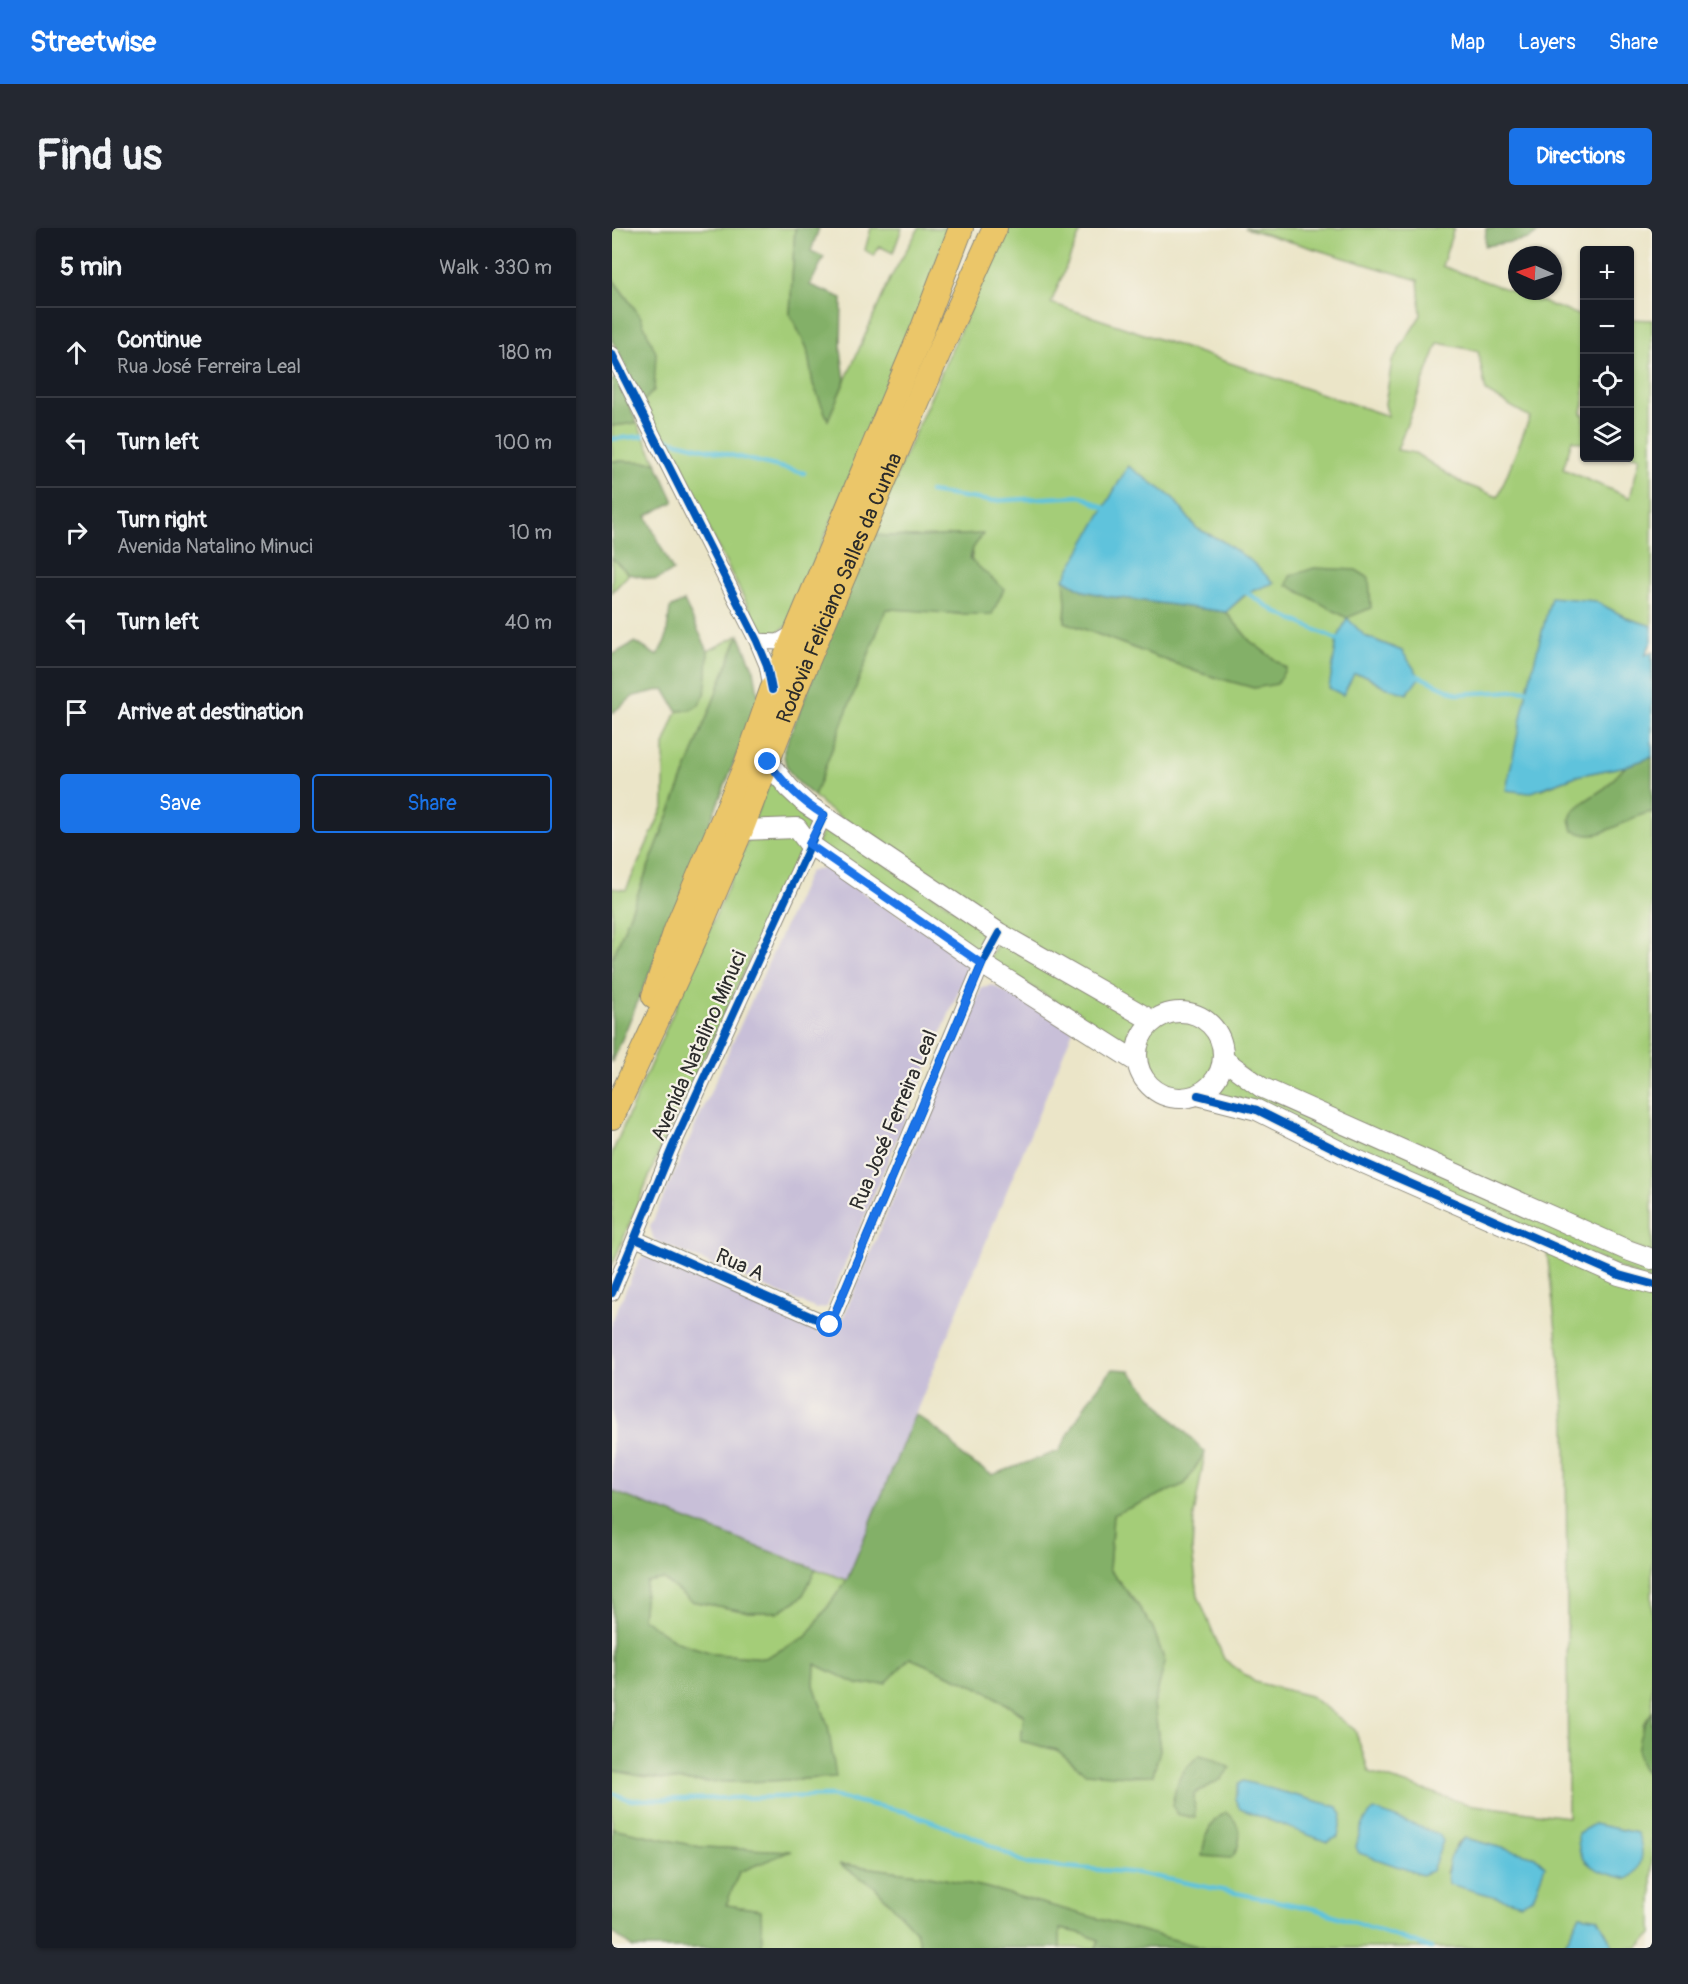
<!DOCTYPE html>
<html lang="en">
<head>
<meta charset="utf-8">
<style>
	body { margin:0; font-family:Pangolin,sans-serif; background:#242831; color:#f1f3f6 }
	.controls { position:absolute; right:18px; top:18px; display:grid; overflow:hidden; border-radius:6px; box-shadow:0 2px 4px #0004 }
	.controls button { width:54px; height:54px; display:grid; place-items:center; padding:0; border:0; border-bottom:2px solid #363941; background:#171b24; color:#f1f3f6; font:30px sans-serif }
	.compass { position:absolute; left:896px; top:18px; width:54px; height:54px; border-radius:50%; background:#171b24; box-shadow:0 2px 4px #0004; rotate:273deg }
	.stop { position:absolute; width:18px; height:18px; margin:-14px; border:4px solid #1a73e8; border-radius:50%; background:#fff }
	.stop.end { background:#1a73e8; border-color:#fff; box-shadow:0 2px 6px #0008 }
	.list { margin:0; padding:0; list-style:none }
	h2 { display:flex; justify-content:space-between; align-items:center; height:78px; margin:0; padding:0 24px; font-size:26px }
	h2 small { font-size:20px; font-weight:400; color:#9ea1a6 }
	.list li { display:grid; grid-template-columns:39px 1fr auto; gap:18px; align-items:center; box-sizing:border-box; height:90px; padding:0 24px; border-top:2px solid #363941 }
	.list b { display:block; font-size:22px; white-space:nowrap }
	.list p { margin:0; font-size:20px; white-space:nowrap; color:#9ea1a6 }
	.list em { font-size:20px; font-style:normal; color:#9ea1a6 }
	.actions { display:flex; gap:12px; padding:18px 24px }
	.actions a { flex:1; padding:14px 0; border:2px solid #1a73e8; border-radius:6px; text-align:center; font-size:21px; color:#1a73e8 }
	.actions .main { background:#1a73e8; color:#fff }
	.icon { flex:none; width:33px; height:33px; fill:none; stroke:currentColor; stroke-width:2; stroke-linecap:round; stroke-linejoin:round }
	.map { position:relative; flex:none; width:1040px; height:1720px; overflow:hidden; border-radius:6px }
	header { display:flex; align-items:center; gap:36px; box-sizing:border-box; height:84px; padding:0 30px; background:#1a73e8; color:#fff }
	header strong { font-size:28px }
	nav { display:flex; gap:33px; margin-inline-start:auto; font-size:21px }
	.intro { display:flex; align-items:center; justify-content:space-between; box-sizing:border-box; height:144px; padding:0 36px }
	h1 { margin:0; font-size:42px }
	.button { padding:15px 27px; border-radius:6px; background:#1a73e8; color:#fff; font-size:21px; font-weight:700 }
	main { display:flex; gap:36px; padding:0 36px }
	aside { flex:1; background:#171b24; border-radius:6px; box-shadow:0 2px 4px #0004 }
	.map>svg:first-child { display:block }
	.industrial { fill:#c8bfd8 }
	.green { fill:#a4cd78; stroke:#687c52; stroke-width:1.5; fill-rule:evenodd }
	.forest { fill:#83b068; stroke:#576e4a; stroke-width:1.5 }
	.water { fill:#5fc3dc; stroke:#457784; stroke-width:1.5 }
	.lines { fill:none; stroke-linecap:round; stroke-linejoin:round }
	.stream { stroke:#5fc3dc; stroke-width:4.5 }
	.minor-casing { stroke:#8b887a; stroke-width:17 }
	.tertiary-casing { stroke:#8b887a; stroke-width:22 }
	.primary-casing { stroke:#8b887a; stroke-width:26 }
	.minor { stroke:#fff; stroke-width:15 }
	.tertiary { stroke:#fff; stroke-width:20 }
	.primary { stroke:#ebc669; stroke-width:24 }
	.cycleway-casing { stroke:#f7f3e8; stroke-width:11 }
	.cycleway { stroke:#0057b8; stroke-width:8 }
	.route { stroke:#1a73e8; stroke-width:8 }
	.labels { text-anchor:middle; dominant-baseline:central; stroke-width:4.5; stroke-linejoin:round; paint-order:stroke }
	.street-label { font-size:21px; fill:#2b2b2b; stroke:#f7f3e8 }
</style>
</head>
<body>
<header>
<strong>Streetwise</strong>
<nav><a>Map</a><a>Layers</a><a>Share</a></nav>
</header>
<div class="intro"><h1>Find us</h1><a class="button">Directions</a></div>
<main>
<aside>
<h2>5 min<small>Walk · 330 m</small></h2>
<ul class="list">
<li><svg class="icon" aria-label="ahead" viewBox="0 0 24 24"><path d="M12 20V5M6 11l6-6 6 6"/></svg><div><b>Continue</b><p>Rua José Ferreira Leal</p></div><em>180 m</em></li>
<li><svg class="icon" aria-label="left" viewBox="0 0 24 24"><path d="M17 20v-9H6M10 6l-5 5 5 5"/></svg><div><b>Turn left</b></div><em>100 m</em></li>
<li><svg class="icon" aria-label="right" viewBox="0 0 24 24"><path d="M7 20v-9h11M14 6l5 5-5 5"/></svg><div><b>Turn right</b><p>Avenida Natalino Minuci</p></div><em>10 m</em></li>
<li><svg class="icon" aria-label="left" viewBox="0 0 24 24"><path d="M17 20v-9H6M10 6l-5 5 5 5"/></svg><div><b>Turn left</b></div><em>40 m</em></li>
<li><svg class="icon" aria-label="arrive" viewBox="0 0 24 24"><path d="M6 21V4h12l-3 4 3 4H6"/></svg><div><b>Arrive at destination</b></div></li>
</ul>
<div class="actions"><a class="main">Save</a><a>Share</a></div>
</aside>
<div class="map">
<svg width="1040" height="1720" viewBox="0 0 1040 1720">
	<rect width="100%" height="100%" fill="#f7f3e8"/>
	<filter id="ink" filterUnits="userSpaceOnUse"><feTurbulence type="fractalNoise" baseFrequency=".0167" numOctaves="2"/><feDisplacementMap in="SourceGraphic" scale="12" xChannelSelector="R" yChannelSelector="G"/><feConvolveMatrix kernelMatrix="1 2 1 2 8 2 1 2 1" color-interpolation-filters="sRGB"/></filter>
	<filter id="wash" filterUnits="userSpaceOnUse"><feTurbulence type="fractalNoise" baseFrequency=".008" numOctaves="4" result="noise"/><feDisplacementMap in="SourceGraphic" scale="24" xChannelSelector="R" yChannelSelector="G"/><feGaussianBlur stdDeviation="1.35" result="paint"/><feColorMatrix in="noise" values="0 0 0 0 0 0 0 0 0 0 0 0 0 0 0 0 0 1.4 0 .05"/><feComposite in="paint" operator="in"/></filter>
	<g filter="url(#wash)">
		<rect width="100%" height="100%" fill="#ebe5c8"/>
		<path class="industrial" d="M211,640L352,728L355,743L215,1079L205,1081L42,1012L38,999L197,644Z
			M381,757L461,802L235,1352L0,1263V1093L28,1030L41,1027L208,1105L225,1104L370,759Z"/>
		<path class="green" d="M0,0H183L178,86L195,120L201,156L216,191L278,51L307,0H337L300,100L176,397L163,406L149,403L31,174L42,162L28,88L0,50Z
			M259,0H290L281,25L267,18L262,28L253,22Z
			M393,0H470L439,75L776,188L773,176L780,133L809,87L806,52L633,0H842L830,38L972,89V176L969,186L972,187V215L960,212L951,241L1018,270L1028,229L1018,226V91L1040,92V398L1015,390L983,373L930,561L964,548L1014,538L993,560L973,573L979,607C999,600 1019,587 1040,584V1027L649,854L615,829C612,788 577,767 540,788L390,699L216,581L202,568L274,381L313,382L352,387L361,320L370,306L301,309L258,307ZM826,115L866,123L874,164L918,189L886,269L848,254L803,225L785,222ZM516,238L561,270L584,300L610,313L661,354L636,365L614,384L638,413L674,440L642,460L588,445L453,394L454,375L453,351ZM753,408L790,423L773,459L755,448L742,446Z
			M25,195L44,234L0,233V198Z
			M0,330L17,346L0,364Z
			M127,407L0,732V660L14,662L52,578V517L65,483L78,482L93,466L96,423Z
			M160,546L207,587L198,609L139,599Z
			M212,597L381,705L371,730L205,617Z
			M186,606L191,618L50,917L0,1038V925L138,608Z
			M387,713L529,794L530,798L523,811L521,821L376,732Z
			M528 827a40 40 0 1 1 80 0a40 40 0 1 1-80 0Z
			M614,839L1040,1034V1054L598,863L606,856Z
			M935,1023L1040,1064V1484L1031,1497L1034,1544L1040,1549V1706L1026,1720H1002L986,1690L968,1687L951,1720H592L372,1659L313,1647L229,1636L262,1658L304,1703L308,1720H150L149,1682L114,1677L127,1644L177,1623L88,1619L0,1600V1542C72,1560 150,1554 223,1549L216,1498L202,1457L203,1436L248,1457L274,1454L298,1430L372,1462L412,1488L409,1513L445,1522L473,1544L548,1522L542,1476L553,1434L541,1400L525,1376L497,1341L501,1287L573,1256L593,1224L582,1287L580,1323L586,1368L612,1431L643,1454L698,1468L743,1502L757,1544L855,1576L956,1589L954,1192ZM602,1531L608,1551L582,1566ZM853,1610L923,1629L933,1639L834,1645L845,1615Z
			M204,1341L235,1352L194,1409L153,1430L103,1426L65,1414L30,1390L34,1354L51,1351L79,1373L137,1384H166L190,1369Z
			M447,1701L469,1705L487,1712L484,1720H448Z"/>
		<path class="forest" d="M183,0H207L199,23L212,29L198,57L230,70L229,122L233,152L216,192L201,156L195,120L178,86Z
			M874,0H932L917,11L873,18Z
			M0,50L28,88L44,125L42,162L31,174L0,112Z
			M5,150L25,195L0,198V152Z
			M0,233L44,234L62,274L34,288L61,343L44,352L17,346L0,330Z
			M371,306L361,320L358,331L392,361L380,386C345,388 309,382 274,381L202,568C186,555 171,544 172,522L258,307L301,309Z
			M702,340L744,342L757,350L759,380L735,390L675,357L678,348Z
			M452,351L472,363L494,368L614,384L638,413L674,440L665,456L642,460L588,445L453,394L454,375Z
			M72,373L96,423L95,448L93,466L87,477L78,482L65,483L52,461L22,468L0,485V425L2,426L23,414L45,428L54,411L58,380Z
			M127,407L142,442L147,471L57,699L0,835V732Z
			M1040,529V584C1019,587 1001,604 980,607C975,608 967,604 961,603L958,591L961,583L973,573L993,560L1014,538Z
			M500,1141L517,1142L557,1188L593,1224L573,1256L501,1287L497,1341L525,1376L541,1400L553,1434L542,1476L548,1522L541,1547L515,1548L473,1545L445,1522L409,1513L412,1487L372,1462L298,1430L274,1455L247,1457L203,1436L202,1457L216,1498L224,1549C151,1554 72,1560 0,1542V1263L204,1341L190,1369L166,1384H137L79,1373L51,1351L34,1354L30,1390L65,1414L103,1426L153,1430L194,1409L235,1352L303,1186L337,1211L351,1229L380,1247L447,1223L475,1174Z
			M1040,1484V1549C1016,1533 1027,1503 1040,1484Z
			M588,1527L602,1531L618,1540L609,1551L582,1566L583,1590L565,1586L560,1577C565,1552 567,1544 588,1527Z
			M614,1584C630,1595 632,1616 619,1630L590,1628C592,1612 598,1591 614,1584Z
			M0,1600L88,1619L179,1623L127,1644L114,1677L149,1682L150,1720H21L0,1704Z
			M227,1636L313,1647L372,1659L592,1720H484L487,1712L469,1705L448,1701V1720H308L304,1703L262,1658Z"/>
		<path class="water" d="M516,238L561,270L584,300L610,313L638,332L662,355L635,365L614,384L494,368L472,363L452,351Z
			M939,369L983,373L1015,390L1040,398V413L1033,427L1040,424V529L1014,538L964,548L917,565L894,562L915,462Z
			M735,390L753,408L790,423L808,449L795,466L773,459L755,448L742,446L731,467L717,460L725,412Z
			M631,1553L726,1579L730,1587L726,1609L715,1614L628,1581L623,1571L627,1556Z
			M762,1582L827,1606L831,1613L820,1643L810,1647L747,1625L744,1619C747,1606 751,1590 762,1582Z
			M982,1596L1025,1605C1033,1621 1032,1640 1016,1651C1000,1647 974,1642 968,1624C966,1618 966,1611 966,1605Z
			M853,1610L923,1629L933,1638L921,1670L909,1676L837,1656C833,1640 839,1619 853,1610Z
			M968,1687L986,1690L1002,1720H951Z"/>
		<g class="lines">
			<path class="stream" d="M49,210L192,245
				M0,211L31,208
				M318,264L378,273L470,268L496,282
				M632,363L666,385L731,414
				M804,447L846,466L921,462
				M0,1565L19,1572L219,1568L294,1584L364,1610L415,1636L526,1645L703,1681L819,1720"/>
		</g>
	</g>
	<g filter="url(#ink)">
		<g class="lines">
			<defs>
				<path id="minor" d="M0,126L145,413L155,437L159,459
					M145,413L166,414L185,403
					M24,1011L218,1097L370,736L387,705
					M0,1065L60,920L212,587"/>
				<path id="tertiary" d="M156,534L177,560L194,576L387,705L541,793
					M129,602L185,600L197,616L370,736L525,834
					M525 827a43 43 0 1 1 86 0a43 43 0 1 1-86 0Z
					M611,831L649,859L1015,1022L1040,1031
					M586,867L645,882L745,932L1007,1047L1040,1056"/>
				<g id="primary">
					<path d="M42,768L64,702L134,537L160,462L311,100L349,0"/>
					<path id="s1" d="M0,889L83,710L129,602L184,460L326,126L383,0"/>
				</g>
			</defs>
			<use href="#minor" class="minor-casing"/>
			<use href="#tertiary" class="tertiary-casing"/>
			<use href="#primary" class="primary-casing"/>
			<use href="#minor" class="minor"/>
			<use href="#tertiary" class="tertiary"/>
			<use href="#primary" class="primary"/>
			<defs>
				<path id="cycleway" d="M0,126L145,413L155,437L160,462
					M586,867L645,882L745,932L1007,1047L1040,1056
					M24,1011L218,1097L370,736L387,705
					M0,1065L60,920L212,587"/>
			</defs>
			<use href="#cycleway" class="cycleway-casing"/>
			<use href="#cycleway" class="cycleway"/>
		</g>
	</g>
	<g class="lines" filter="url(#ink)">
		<path class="route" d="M156,534C173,556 188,573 212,587L197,616L370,736L218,1097"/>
	</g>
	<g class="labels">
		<g class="street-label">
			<text stroke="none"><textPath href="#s1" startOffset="576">Rodovia Feliciano Salles da Cunha</textPath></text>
			<text transform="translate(87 818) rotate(-66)">Avenida Natalino Minuci</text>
			<text transform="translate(282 892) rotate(-67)">Rua José Ferreira Leal</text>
			<text transform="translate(128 1037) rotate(24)">Rua A</text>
		</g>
	</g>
</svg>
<div class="controls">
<button>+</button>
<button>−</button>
<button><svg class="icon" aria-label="locate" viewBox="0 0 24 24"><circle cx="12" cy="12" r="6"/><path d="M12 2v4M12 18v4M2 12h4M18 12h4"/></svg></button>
<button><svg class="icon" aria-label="layers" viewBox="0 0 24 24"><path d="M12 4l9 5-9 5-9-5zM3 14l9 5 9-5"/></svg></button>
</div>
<svg class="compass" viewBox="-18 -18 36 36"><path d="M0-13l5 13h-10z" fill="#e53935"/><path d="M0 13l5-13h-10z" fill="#9ea1a6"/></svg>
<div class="stop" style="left:218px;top:1097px"></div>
<div class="stop end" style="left:156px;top:534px"></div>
</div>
</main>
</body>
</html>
